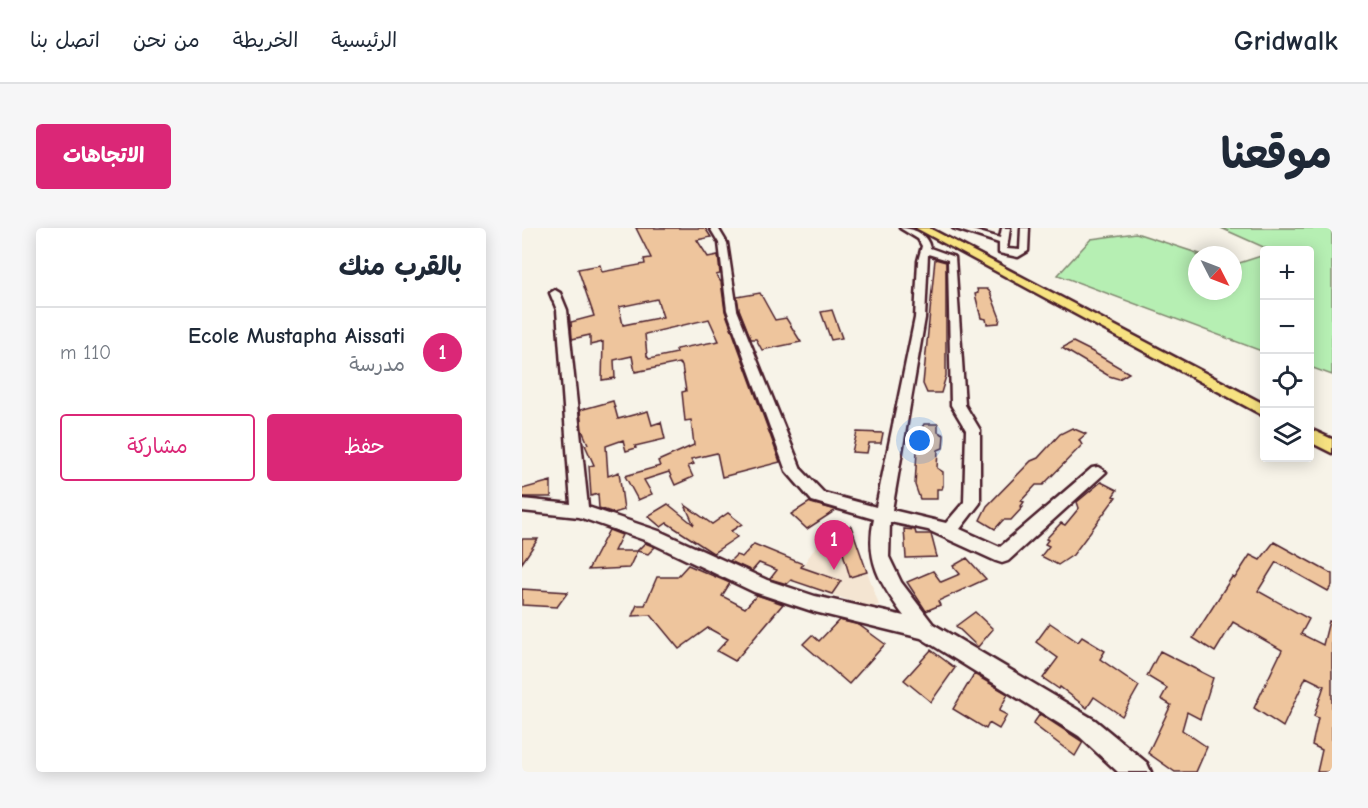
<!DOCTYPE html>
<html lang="ar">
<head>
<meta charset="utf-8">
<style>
	body { margin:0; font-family:"Comic Neue","Playpen Sans Arabic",sans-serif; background:#f6f6f7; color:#1f2937; direction:rtl }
	.controls { position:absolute; right:18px; top:18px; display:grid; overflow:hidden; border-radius:6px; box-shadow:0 3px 15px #0003 }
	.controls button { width:54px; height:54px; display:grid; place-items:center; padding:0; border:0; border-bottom:2px solid #e0e1e3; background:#fff; color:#1f2937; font:30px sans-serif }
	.compass { position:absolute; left:666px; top:18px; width:54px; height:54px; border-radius:50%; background:#fff; box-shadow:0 3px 15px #0003; rotate:132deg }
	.you { position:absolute; left:398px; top:213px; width:21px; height:21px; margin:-15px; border:4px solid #fff; border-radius:50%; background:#1a73e8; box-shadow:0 0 0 9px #1a73e833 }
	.badge { display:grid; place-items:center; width:39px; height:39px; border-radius:50%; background:#db2777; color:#fff; font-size:20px; font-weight:700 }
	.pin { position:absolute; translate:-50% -50px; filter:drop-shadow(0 2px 3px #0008) }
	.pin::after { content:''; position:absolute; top:32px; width:21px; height:18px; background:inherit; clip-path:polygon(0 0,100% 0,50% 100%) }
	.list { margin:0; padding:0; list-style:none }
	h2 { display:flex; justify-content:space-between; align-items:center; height:78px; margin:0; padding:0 24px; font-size:26px }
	h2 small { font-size:20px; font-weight:400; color:#747a83 }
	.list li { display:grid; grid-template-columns:39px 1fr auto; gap:18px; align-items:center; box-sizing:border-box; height:90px; padding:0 24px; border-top:2px solid #e0e1e3 }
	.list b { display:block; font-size:22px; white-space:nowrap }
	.list p { margin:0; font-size:20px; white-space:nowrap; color:#747a83 }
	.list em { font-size:20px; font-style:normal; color:#747a83 }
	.actions { display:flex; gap:12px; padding:18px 24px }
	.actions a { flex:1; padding:14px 0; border:2px solid #db2777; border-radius:6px; text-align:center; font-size:21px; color:#db2777 }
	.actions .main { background:#db2777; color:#fff }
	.icon { flex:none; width:33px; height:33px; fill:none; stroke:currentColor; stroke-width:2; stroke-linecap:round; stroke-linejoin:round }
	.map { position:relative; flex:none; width:810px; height:544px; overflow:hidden; direction:ltr; border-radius:6px }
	header { display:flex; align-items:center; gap:36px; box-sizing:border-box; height:84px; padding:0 30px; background:#fff; border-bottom:2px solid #e0e1e3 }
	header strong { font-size:28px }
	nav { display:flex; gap:33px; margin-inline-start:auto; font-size:21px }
	.intro { display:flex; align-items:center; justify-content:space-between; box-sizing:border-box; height:144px; padding:0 36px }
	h1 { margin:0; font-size:42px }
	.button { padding:15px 27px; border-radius:6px; background:#db2777; color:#fff; font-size:21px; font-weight:700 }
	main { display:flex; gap:36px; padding:0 36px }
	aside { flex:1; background:#fff; border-radius:6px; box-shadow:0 3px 15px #0003 }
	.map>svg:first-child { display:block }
	.built { fill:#f4e5d2 }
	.green { fill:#b6efb3; stroke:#80876f; stroke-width:1.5 }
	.building { fill:#eec59d; stroke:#4a1f2b; stroke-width:1.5; fill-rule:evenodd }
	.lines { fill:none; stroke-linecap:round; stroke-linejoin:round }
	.minor-casing { stroke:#4a1f2b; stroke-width:5 }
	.major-casing { stroke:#4a1f2b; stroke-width:5 }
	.minor { fill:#f7f3e8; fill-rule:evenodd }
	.major { fill:#f7e281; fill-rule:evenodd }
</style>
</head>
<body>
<header>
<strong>Gridwalk</strong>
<nav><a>الرئيسية</a><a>الخريطة</a><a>من نحن</a><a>اتصل بنا</a></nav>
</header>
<div class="intro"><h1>موقعنا</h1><a class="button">الاتجاهات</a></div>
<main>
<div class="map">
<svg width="810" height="544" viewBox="0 0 810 544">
	<rect width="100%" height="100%" fill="#f7f3e8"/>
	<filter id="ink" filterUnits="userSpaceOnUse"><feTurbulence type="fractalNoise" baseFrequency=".0167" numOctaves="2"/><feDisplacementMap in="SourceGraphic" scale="12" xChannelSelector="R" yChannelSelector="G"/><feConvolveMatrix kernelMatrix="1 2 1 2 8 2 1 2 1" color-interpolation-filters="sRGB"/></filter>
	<g filter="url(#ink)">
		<path class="built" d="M329,298L357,377L349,380L271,353L298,312L297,308Z"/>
		<path class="green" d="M699,0H810V147L788,139V22H748Z
			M614,5L681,27H675V63H711V37L742,27V124L536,47L569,11Z"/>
		<path class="building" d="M114,0H183L189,9L175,12L186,29L196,27L198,46L194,47L199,54L203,83L258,234L200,249L195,225L169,231L172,236L166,238L171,249L153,257L147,244L122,252L130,266L116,272L103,248L138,238L136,233L172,217L169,192L163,193L160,164L164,163L160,138L157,135L113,144L110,128L92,132L93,150L80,152L81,114L68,117V107L50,111L49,94L72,88L56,41L78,37L80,44L123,36L122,31L129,30ZM135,71L141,89L101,97L97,79ZM187,91L197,113L154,121L155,125L127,131L125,128L123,106Z
			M413,31L424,34V148L419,165H405L401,156Z
			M455,61H465L468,64L478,90L477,95L465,96L464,91L459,90L453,66L456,65Z
			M238,65L253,92L264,90L279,114L240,122L234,111H229L217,81L215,69Z
			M310,82L320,110L309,112L299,84Z
			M551,114L569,123L607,145L597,151L587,148L540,120Z
			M91,173L96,191L126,183L130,197L139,194L143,211L113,218L114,220L104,223L101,212L84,218L86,248L97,244L102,282L92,285L77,280L76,266L69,268L67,238L72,237L63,217L66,216L60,202L58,182Z
			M402,196H416V204L422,207L421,220L416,222L415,240L421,244V258L420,261H415V271H398L393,257L396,206Z
			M550,200L564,206L557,212L560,217L521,257H514L499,273L502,274L499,278L501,279L489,292H481L473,301L458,292L465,278L509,233L516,230L538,206Z
			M335,204L361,205L359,215H347L345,225L330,224Z
			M29,253V269H0V261Z
			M579,254L595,262L591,268L594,269L551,327L536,337L519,328L527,318L523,316L526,312L524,311L539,295L543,297L557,280L555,274Z
			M288,274L289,275L314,282L285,301L269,286Z
			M146,276L172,297L163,277L190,296L206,285L220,296L209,303L215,309L191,325L145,295L139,299L126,288Z
			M329,298L345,344L328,349L318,315L301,320L297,308Z
			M382,301L393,302L394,306H409L415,329L384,330Z
			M87,302L100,307L92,323H115L123,315L133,319L126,326L115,323L107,340L66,342Z
			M0,311H16L0,335Z
			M752,314L810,346V357L806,363L754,334L736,363L787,391L779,406L801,417L807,393L810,394V544H795L800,522L790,517L796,490L792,488L802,458L784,449L761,499L732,480L760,422L711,394L693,424L671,410L710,349L713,350L728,327L738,332Z
			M232,316L281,336L279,339L319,353L310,366L269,352L265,356L248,351L255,342L237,335L230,343L208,333L214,327L220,329Z
			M445,330L464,351L416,373L418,377L404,383L385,354L411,343L419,354L438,346L431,338Z
			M166,337L208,355L200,368L223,380L235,367L261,376L213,433L195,423L206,411L186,400L157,421L129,387L110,388L115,377H123L135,349H155Z
			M0,361L46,364L35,379L0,377Z
			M453,384L471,401L456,419L434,398Z
			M317,392L337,397L363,416L327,456L281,416L290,407L297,413Z
			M528,395L556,414L560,409L583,423L578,431L617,458L600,488L572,469L565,480L538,459L537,461L521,450L536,430L514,414Z
			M409,422L433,440L409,474L382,452Z
			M638,423L691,450L678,491L665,484L660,502L685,519L674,544H653L626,525L649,477L639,471L645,460L625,448Z
			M452,446L486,466L477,483L485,487L477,501L467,495L464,501L431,481Z
			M518,486L561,514L553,528L511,496Z"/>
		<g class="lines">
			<defs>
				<path id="minor" d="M188,0H196L205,15L215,82L279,241L302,265L354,279L393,90L396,33L400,18L396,11L378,0C392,0 405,6 408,20L433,29L443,177L458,202V275L438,301L478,319L570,240L576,239L584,244L486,333L480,335L474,333L406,302L368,294L367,329L379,354L411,396L573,492L625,535L629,544H596L557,508L399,410L293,384L232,364L125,313L57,289L0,283V271L49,276L35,82L28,65L33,62L38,65L45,82L66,279L137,303L245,352L293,368L382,388C358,355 343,332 352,291L290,273L264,243L205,82L197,15ZM406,26L426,32L429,177L444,202L442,274L424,295L370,282L403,90Z
					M431,0H443L478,10L480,0H488L485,21L498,22L499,0H507L506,23L496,29L477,25V15Z"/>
				<path id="major" d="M394,0H407L742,176V188Z
					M788,201L810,211V225L788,214Z"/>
			</defs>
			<use href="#minor" class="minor-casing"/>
			<use href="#major" class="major-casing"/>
			<use href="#minor" class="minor"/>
			<use href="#major" class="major"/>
		</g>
	</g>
</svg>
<div class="controls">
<button>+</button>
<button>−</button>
<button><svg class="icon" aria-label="locate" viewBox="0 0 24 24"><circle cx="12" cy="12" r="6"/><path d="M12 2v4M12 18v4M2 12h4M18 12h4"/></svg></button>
<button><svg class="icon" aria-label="layers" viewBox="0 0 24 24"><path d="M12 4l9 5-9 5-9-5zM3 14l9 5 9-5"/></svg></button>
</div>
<svg class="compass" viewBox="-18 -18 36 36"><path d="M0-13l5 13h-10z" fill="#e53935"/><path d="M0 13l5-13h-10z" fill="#747a83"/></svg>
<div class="you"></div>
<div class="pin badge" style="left:312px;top:342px">1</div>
</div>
<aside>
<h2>بالقرب منك<small></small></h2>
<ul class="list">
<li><span class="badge">1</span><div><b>Ecole Mustapha Aissati</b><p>مدرسة</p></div><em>110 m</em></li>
</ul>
<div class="actions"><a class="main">حفظ</a><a>مشاركة</a></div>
</aside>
</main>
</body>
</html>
